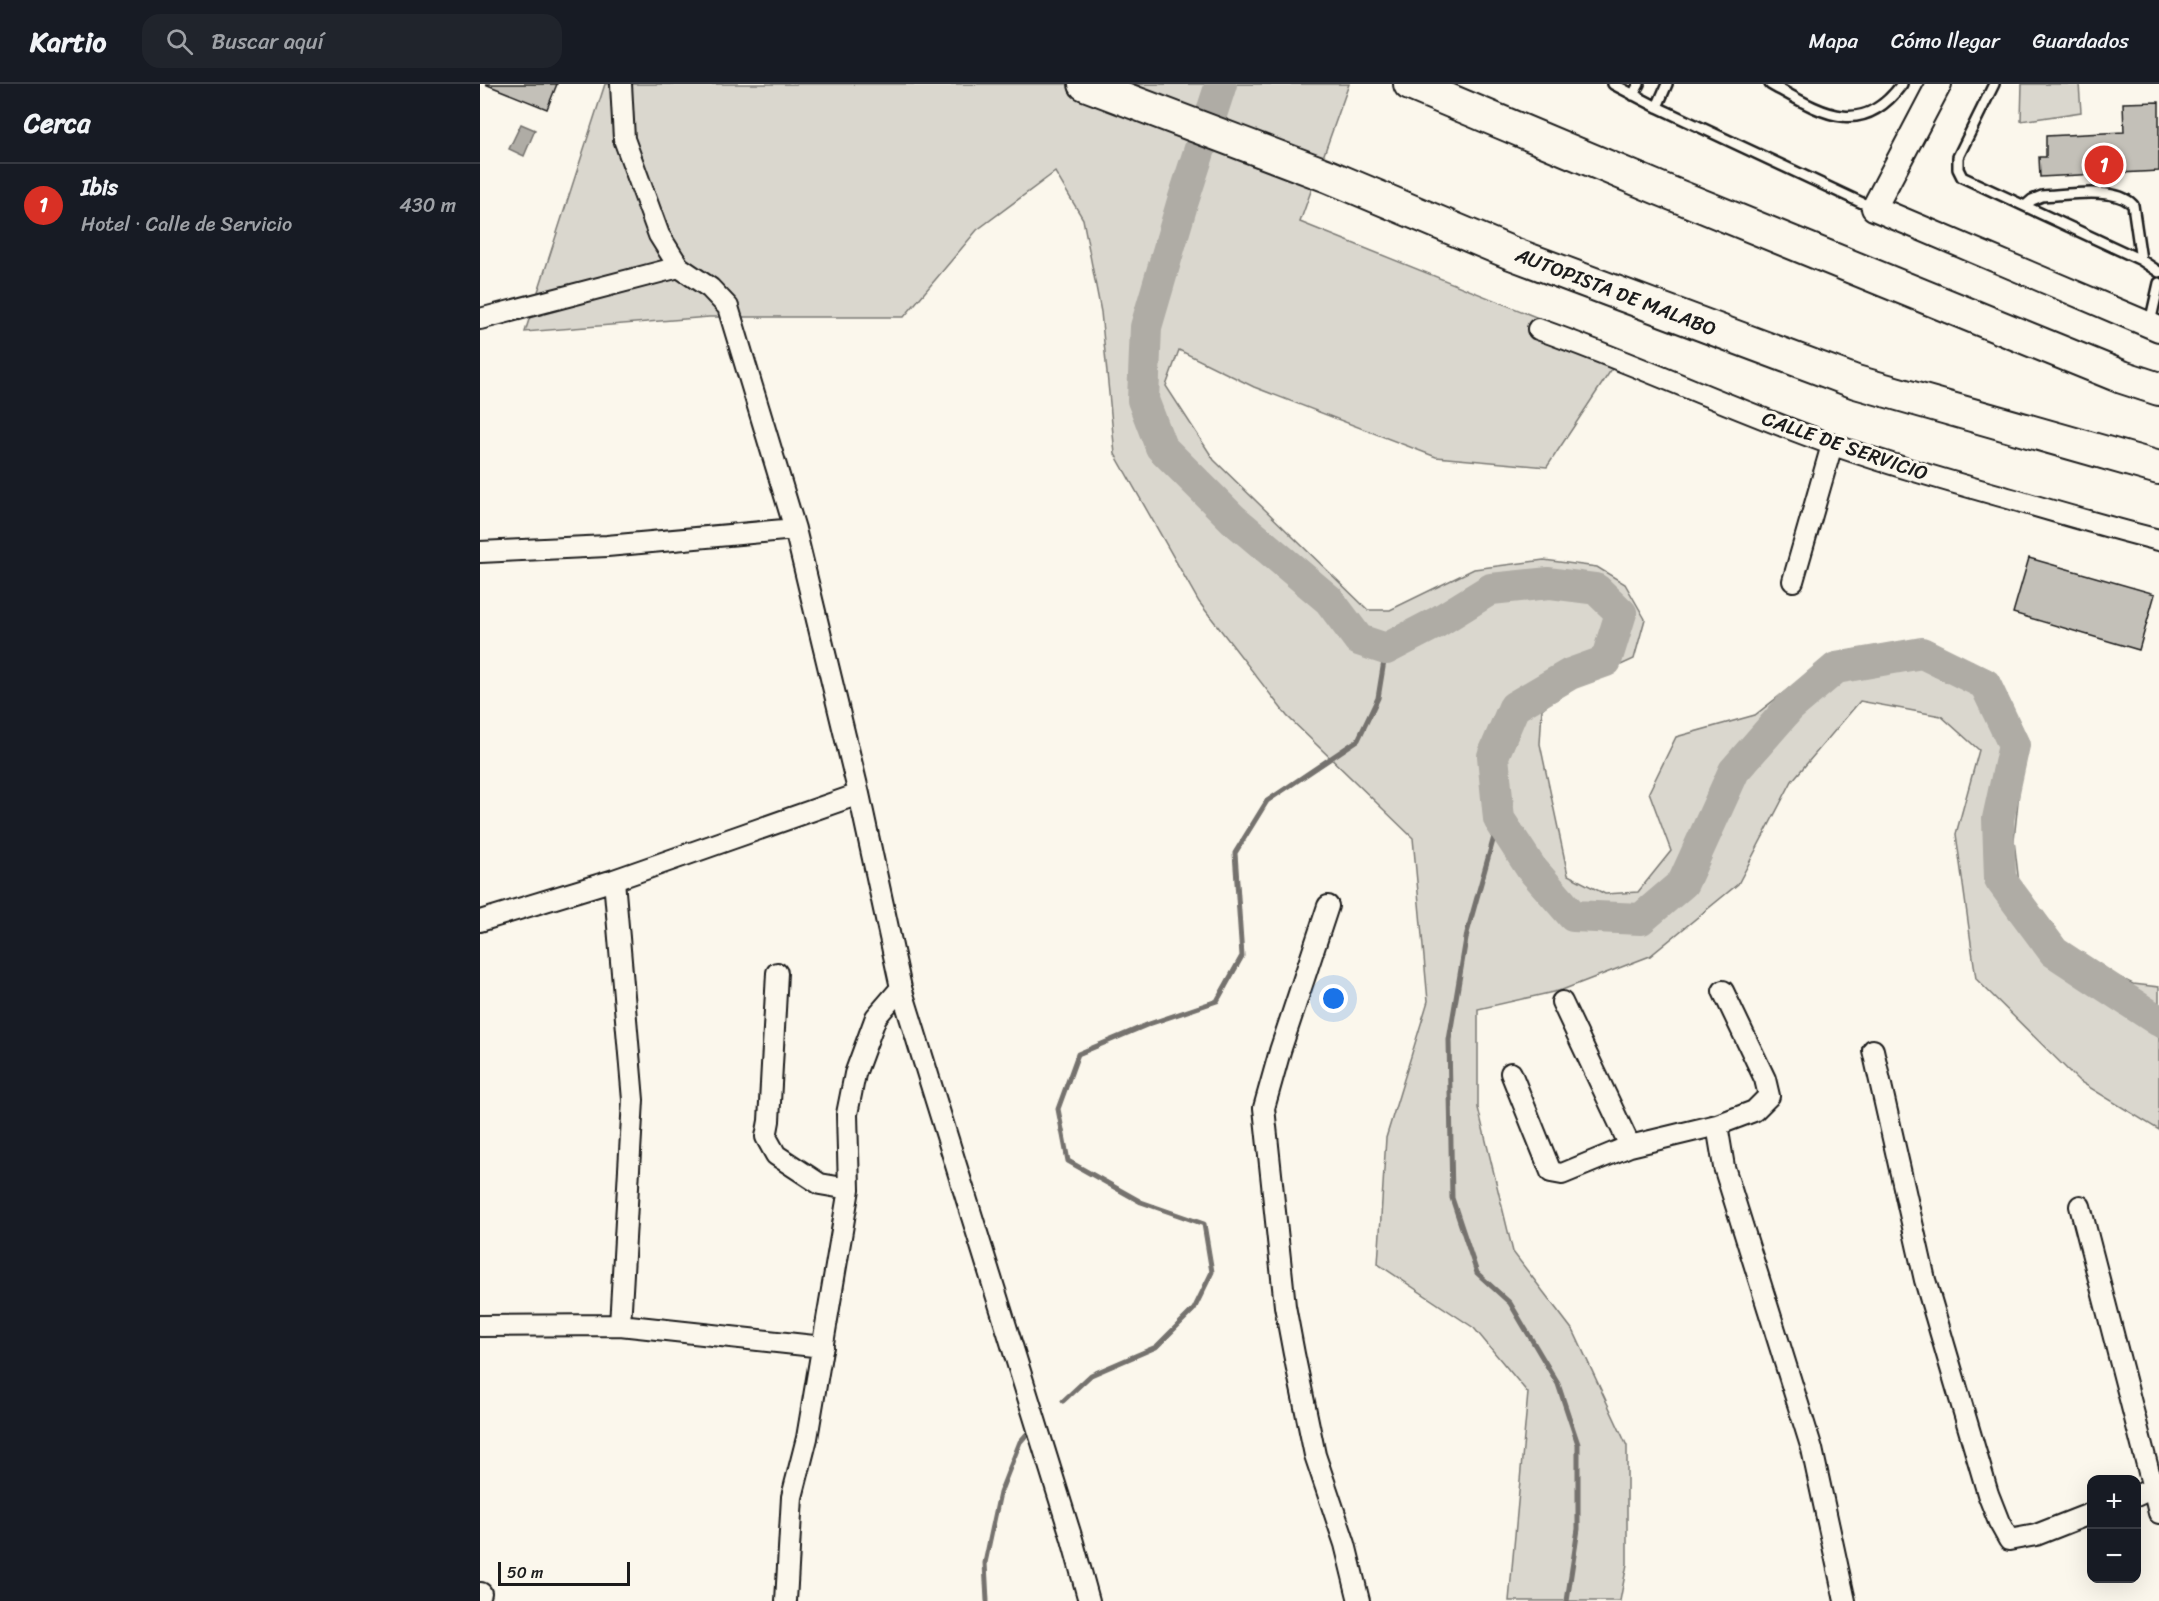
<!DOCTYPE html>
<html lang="es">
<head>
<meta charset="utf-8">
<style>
	body { margin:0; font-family:Sriracha,sans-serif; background:#20242c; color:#f1f3f6 }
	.controls { position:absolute; right:18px; bottom:18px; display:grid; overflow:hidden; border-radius:12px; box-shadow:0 6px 24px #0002 }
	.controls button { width:54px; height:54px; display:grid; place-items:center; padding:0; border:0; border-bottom:2px solid #363941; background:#171b24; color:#f1f3f6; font:30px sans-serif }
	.scale { position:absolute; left:18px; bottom:15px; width:132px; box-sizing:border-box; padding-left:6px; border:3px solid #1c1c1c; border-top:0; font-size:16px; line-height:21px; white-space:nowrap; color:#1c1c1c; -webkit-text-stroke:4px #fbf7ec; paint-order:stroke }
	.you { position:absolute; left:854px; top:915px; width:21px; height:21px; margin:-15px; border:4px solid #fff; border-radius:50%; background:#1a73e8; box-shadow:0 0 0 9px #1a73e833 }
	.badge { display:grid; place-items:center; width:39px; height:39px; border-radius:50%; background:#d93025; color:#fff; font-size:20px; font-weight:700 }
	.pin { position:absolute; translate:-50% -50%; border:3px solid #fff; box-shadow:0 2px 6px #0006 }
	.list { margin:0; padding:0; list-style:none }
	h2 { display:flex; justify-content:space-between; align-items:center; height:78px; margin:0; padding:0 24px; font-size:26px }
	h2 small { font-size:20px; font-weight:400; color:#9ea1a6 }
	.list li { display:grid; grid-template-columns:39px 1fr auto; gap:18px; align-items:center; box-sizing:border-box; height:84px; padding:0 24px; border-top:2px solid #363941 }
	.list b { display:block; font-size:22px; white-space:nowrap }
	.list p { margin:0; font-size:20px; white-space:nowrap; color:#9ea1a6 }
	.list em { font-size:20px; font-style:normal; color:#9ea1a6 }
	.icon { flex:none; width:33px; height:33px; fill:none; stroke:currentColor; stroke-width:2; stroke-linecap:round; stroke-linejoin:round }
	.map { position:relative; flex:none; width:1679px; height:1517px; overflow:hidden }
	header { display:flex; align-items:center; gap:36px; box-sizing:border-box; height:84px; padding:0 30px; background:#171b24; border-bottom:2px solid #363941 }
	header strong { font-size:28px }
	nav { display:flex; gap:33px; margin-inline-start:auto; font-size:21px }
	.search { width:420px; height:54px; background:#20242c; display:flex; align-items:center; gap:15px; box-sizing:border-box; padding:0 21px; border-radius:18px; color:#9ea1a6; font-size:22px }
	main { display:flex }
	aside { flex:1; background:#171b24 }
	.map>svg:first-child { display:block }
	.green { fill:#dad7ce; stroke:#7b7a75; stroke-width:1.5 }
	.water { fill:#afaca5; stroke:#74726e; stroke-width:1.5 }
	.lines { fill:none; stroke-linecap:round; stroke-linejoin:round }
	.stream { stroke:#74726e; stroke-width:5 }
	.river { stroke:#afaca5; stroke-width:32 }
	.building { fill:#c3c0b8; stroke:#1c1c1c; stroke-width:1.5 }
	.service-casing { stroke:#1c1c1c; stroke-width:14 }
	.minor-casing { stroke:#1c1c1c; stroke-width:24 }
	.tertiary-casing { stroke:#1c1c1c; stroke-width:28 }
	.trunk-casing { stroke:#1c1c1c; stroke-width:36 }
	.service { stroke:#fbf7ec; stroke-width:9 }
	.minor { stroke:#fbf7ec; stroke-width:20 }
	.tertiary { stroke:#fbf7ec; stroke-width:24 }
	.trunk { stroke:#fbf7ec; stroke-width:32 }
	.labels { text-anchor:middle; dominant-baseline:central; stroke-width:6; stroke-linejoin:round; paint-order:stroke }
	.street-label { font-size:20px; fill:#1c1c1c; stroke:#fbf7ec }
</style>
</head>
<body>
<header>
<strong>Kartio</strong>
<div class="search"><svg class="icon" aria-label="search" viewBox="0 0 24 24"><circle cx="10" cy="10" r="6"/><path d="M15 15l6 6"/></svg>Buscar aquí</div>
<nav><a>Mapa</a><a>Cómo llegar</a><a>Guardados</a></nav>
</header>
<main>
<aside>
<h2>Cerca<small></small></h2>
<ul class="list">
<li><span class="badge">1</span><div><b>Ibis</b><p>Hotel · Calle de Servicio</p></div><em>430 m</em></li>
</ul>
</aside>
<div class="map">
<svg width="1679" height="1517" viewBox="0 0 1679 1517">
	<rect width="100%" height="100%" fill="#fbf7ec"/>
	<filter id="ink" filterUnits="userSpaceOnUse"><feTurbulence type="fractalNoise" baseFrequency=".0167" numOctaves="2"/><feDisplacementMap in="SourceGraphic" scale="12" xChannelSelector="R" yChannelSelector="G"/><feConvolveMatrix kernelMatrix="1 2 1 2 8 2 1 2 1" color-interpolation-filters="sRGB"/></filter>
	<g filter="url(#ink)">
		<path class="green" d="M125,0H869L820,138L1143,268L1067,383L956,373L774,303L699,266L686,302L734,376L888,526H910L994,485L1064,476L1117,483L1145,500L1165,535L1154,575L1084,607L1062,625L1060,660L1088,791L1125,810L1158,808L1191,767L1169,708L1196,653L1275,631L1330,588L1372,566L1433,559L1512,588L1545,651L1534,756L1541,817L1581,865L1653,900L1679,903V1046L1599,997L1496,895L1476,750L1499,666L1461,632L1380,617L1312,697L1258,800L1170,872L1082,906L998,925V1024L1033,1168L1094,1248L1147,1362V1480L1140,1517H1029L1048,1309L994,1244L898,1180L906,1054L948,917L933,754L807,632L719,518L635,370L621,228L603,135L575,88L497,146L424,233H229L45,248Z
			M1542,0H1599L1601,28L1541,37Z"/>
		<path class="water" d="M41,40L55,46L44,72L29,65Z"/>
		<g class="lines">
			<path class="stream" d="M1019,735L987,849L969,956L972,1114L997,1189L1030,1219L1078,1300L1098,1360V1445L1087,1517
				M583,1317L611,1291L676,1263L714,1225L732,1188L724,1140L661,1118L588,1077L578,1025L598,970L669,940L737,917L762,872L755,769L787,717L878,656L898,614L906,565
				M507,1517L505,1479L520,1409L540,1358L553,1343"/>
			<path class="river" d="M741,0L702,120L666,243L663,316L681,363L753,435L849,516L879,556L906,565L956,539L1011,505L1069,499L1116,505L1141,529L1126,577L1090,590L1034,623L1013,672L1019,735L1051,784L1093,832L1161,835L1203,799L1254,687L1310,623L1356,584L1442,569L1505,600L1534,661L1518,735L1520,795L1574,868L1679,937"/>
		</g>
		<path class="building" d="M5,0H77L67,25Z
			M1679,18V87L1560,93L1559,73H1566V52L1644,48L1643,19Z
			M1549,474L1675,510L1659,566L1533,529Z"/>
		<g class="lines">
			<defs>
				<path id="service" d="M1133,0L1177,23L1393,124
					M1290,0C1339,27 1380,57 1422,0
					M1514,0L1478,73V85L1482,93L1661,176L1679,188
					M1153,11L1159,0
					M1177,23L1187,0
					M1545,122L1552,116L1562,112C1587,111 1635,102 1653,121L1661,176
					M1670,239L1679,199"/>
				<path id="minor" d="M141,0L144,55L179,151L199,183L230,204L248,223L315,445L379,710L421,904L592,1455L609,1517
					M0,235L199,183
					M1058,245C1157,280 1252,325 1351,360C1407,380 1464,396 1521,412C1573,427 1626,443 1679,456
					M0,468L127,462L315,445
					M1313,497L1352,361
					M134,796L153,1016L140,1241
					M848,822L800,967L784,1024L805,1222L814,1270L835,1371L865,1460L879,1517
					M0,837L134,796L379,710
					M297,889L289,1037L286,1053L296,1071L340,1100L369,1105
					M1082,918L1150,1062
					M1393,966L1445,1196L1508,1410L1519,1438L1529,1456L1556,1451L1612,1429
					M1031,989L1071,1088L1082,1090L1150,1062L1237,1041L1244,1083L1332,1365L1365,1517
					M1237,1041L1274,1027L1289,1012L1285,995L1243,907
					M1600,1122L1673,1404
					M0,1242L140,1241L343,1263
					M1656,1412L1673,1404L1679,1429
					M0,1509H1
					M306,1517L312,1413L327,1354L369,1105L367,1030L375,990L396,933L421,904"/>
				<path id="tertiary" d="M1459,0L1394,124L1679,245"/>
				<path id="trunk" d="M605,0L848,92L1031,169L1376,298L1679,384
					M930,0L1178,104L1642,293L1679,305"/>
			</defs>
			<use href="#service" class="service-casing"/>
			<use href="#minor" class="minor-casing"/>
			<use href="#tertiary" class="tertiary-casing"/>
			<use href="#trunk" class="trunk-casing"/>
			<use href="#service" class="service"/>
			<use href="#minor" class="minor"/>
			<use href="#tertiary" class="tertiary"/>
			<use href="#trunk" class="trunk"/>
		</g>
	</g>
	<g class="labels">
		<g class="street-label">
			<text transform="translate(1136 208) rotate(21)">AUTOPISTA DE MALABO</text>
			<text transform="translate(1365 362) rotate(19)">CALLE DE SERVICIO</text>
		</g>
	</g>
</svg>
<div class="controls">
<button>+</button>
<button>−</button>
</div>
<div class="scale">50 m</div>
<div class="you"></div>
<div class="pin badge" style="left:1624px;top:81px">1</div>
</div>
</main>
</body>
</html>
